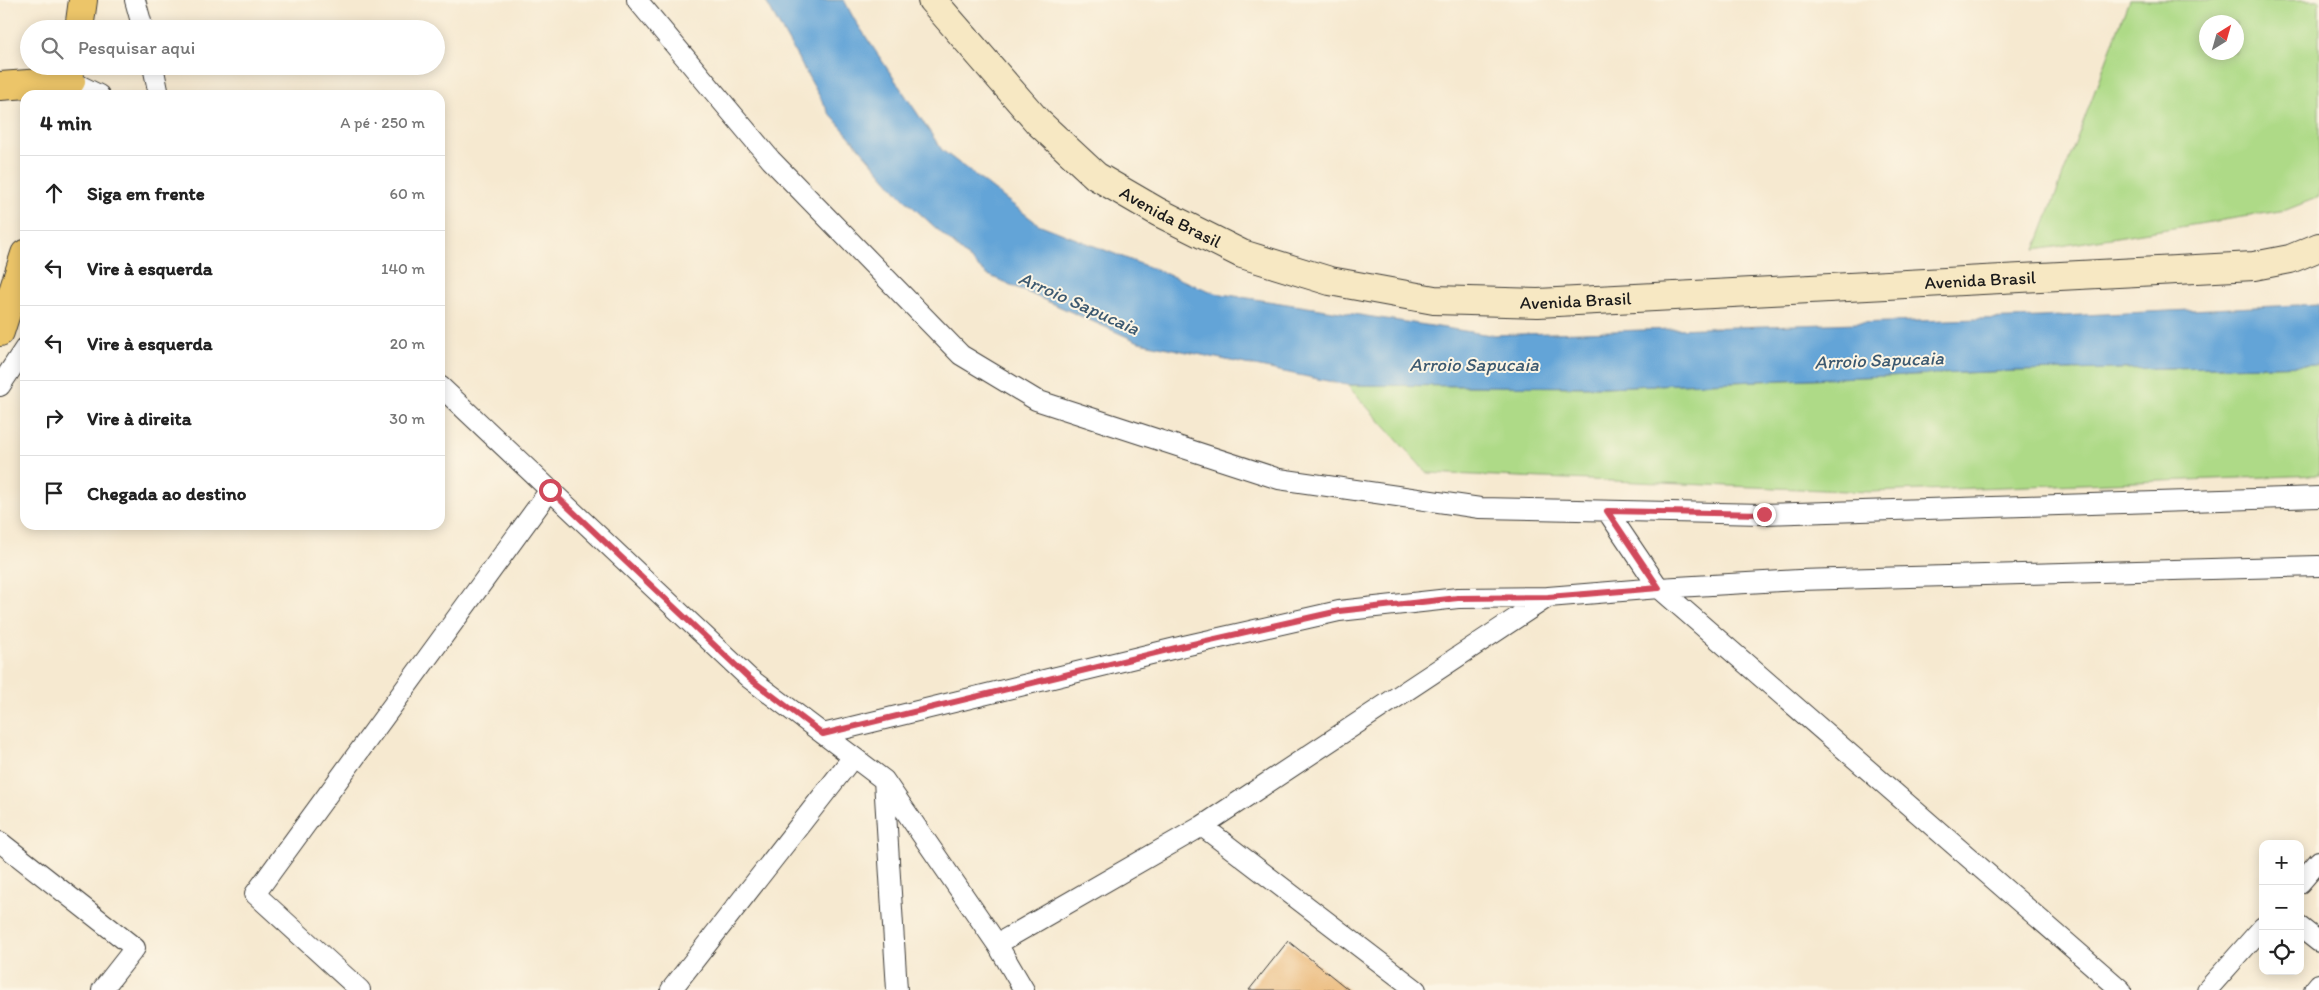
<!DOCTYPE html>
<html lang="pt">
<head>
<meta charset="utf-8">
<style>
	body { margin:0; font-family:Itim,sans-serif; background:#f2f2f2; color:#222 }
	.controls { position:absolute; right:15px; bottom:15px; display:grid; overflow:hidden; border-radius:10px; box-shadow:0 2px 12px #0003 }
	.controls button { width:45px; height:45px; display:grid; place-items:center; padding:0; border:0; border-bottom:1px solid #e0e0e0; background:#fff; color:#222; font:25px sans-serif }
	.compass { position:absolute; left:2199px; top:15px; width:45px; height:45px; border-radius:50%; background:#fff; box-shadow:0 2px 12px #0003; rotate:37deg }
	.stop { position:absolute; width:15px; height:15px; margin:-11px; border:4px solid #d1495b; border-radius:50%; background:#fff }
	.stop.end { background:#d1495b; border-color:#fff; box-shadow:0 1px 5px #0008 }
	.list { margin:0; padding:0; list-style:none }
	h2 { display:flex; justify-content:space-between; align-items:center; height:65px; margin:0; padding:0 20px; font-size:21px }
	h2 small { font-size:16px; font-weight:400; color:#767676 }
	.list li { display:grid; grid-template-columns:32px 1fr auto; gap:15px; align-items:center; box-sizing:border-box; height:75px; padding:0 20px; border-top:1px solid #e0e0e0 }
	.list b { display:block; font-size:19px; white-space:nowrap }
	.list em { font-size:16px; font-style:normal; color:#767676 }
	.icon { flex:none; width:28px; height:28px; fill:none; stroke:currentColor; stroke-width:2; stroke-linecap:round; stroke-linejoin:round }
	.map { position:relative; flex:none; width:2319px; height:990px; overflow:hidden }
	.search { position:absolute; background:#fff; box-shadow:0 2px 12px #0003; left:20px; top:20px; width:425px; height:55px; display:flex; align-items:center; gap:12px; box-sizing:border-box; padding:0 18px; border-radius:28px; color:#767676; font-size:19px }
	.panel { position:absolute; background:#fff; box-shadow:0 2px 12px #0003; left:20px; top:90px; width:425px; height:440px; border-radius:15px }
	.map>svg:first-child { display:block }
	.green { fill:#aeda87; stroke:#657b52; fill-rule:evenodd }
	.water { fill:#64a4d7; stroke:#40607a }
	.building { fill:#e9b36f }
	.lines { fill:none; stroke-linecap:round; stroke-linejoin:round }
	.lane-casing { stroke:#3d3b37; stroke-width:22 }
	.secondary-casing { stroke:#3d3b37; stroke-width:30 }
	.primary-casing { stroke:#3d3b37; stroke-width:30 }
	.lane { stroke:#fff; stroke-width:20 }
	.secondary { stroke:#f7e8c3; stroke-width:28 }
	.primary { stroke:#ecc569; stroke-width:28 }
	.route { stroke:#d1495b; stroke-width:6 }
	.labels { text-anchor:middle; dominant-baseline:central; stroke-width:4; stroke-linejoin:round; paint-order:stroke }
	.street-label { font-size:18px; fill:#1c1c1c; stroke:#fcf5e5 }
	.water-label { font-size:19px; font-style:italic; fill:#3c5970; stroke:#fcf5e5 }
</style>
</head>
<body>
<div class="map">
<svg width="2319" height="990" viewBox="0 0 2319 990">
	<rect width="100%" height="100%" fill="#fcf5e5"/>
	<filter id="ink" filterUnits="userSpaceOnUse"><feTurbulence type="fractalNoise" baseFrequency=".02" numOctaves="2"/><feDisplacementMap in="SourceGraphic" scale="10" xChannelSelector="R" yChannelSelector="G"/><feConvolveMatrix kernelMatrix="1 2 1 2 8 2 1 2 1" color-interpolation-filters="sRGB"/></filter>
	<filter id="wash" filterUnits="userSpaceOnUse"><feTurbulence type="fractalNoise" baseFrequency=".0096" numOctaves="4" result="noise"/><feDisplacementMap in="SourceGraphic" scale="20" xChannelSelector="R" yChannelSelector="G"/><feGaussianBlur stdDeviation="1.12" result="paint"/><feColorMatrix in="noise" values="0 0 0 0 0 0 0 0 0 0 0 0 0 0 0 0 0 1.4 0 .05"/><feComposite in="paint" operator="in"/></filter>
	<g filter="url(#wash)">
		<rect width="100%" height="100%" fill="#f6e9d0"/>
		<path class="green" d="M2129,0H2319V197L2286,210L2035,250ZM2206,22H2236V52H2206Z
			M2319,365V475L1870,492L1427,473L1347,385L1604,387L2013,371Z"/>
		<path class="water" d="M765,0H844L854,19L942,150L1038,224L1215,293L1491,335L2040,317L2319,304V365L2013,371L1604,387L1347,385L1139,342L986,274L902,197L829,113Z"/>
		<g id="blocks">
			<path class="building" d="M1288,941L1349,990H1249Z"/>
		</g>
	</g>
	<g filter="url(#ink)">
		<use href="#blocks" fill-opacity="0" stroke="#3d3b37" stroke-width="1"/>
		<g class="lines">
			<defs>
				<path id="lane" d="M135,0L143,29
					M637,0L771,160L961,355L1036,400L1279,479L1480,508L1764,514L2319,497
					M153,66L159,95
					M71,81L99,95
					M0,386L25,348
					M440,386L749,678L884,780L997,944L1202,826L1416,990
					M1607,511L1659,588L2121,990
					M823,734L1184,646L1339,611L1458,598L1548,597
					M884,780L897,990
					M1202,826L1548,597L1659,588L1799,580L2319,566
					M0,842L135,948L102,990
					M2300,883L2319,861
					M2300,927L2319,942
					M997,944L1024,990
					M360,990L255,894L550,490
					M671,990L853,757
					M2207,990L2263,927
					M2314,990L2319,984"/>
				<g id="secondary">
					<path id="s1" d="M932,0L1038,122L1096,176L1158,212L1242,254L1330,281L1434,300L1538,303L2254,266L2290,259L2319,247"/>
				</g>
				<path id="primary" d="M79,29L83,0
					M0,86L71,81
					M0,332L25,254"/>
			</defs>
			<use href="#lane" class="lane-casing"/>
			<use href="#secondary" class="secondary-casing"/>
			<use href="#primary" class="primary-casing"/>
			<use href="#lane" class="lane"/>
			<use href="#secondary" class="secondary"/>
			<use href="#primary" class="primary"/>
		</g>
	</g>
	<g class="lines" filter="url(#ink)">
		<path class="route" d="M550,490L749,678L823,734L1184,646L1339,611L1458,598L1548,597L1659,588L1607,511L1764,514"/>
	</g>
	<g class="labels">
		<g class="street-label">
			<text stroke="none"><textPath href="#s1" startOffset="326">Avenida Brasil</textPath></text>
			<text stroke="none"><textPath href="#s1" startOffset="1151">Avenida Brasil</textPath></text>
			<text stroke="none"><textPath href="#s1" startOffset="746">Avenida Brasil</textPath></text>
		</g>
		<g class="water-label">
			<text transform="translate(1079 303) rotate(24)">Arroio Sapucaia</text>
			<text transform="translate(1879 360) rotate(-2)">Arroio Sapucaia</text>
			<text x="1474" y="364">Arroio Sapucaia</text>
		</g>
	</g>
</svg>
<div class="controls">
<button>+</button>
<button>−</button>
<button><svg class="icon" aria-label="locate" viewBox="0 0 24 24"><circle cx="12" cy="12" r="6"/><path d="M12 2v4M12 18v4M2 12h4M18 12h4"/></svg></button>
</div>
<svg class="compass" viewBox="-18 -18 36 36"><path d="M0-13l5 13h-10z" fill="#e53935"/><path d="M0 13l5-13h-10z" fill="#767676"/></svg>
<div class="stop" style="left:550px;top:490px"></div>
<div class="stop end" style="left:1764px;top:514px"></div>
<div class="search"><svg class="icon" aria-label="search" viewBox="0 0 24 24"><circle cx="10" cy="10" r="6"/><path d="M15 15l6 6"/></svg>Pesquisar aqui</div>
<section class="panel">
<h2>4 min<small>A pé · 250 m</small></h2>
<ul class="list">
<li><svg class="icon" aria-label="ahead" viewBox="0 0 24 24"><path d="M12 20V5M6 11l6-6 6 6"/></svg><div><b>Siga em frente</b></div><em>60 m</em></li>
<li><svg class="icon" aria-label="left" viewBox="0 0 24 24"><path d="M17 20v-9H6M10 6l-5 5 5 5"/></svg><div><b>Vire à esquerda</b></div><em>140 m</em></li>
<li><svg class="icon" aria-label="left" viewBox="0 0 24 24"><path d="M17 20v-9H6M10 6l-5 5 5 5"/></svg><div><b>Vire à esquerda</b></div><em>20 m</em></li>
<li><svg class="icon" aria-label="right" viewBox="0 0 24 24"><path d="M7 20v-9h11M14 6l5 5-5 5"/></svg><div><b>Vire à direita</b></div><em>30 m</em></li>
<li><svg class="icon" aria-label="arrive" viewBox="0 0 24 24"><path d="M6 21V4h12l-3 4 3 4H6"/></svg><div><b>Chegada ao destino</b></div></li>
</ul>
</section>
</div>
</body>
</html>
